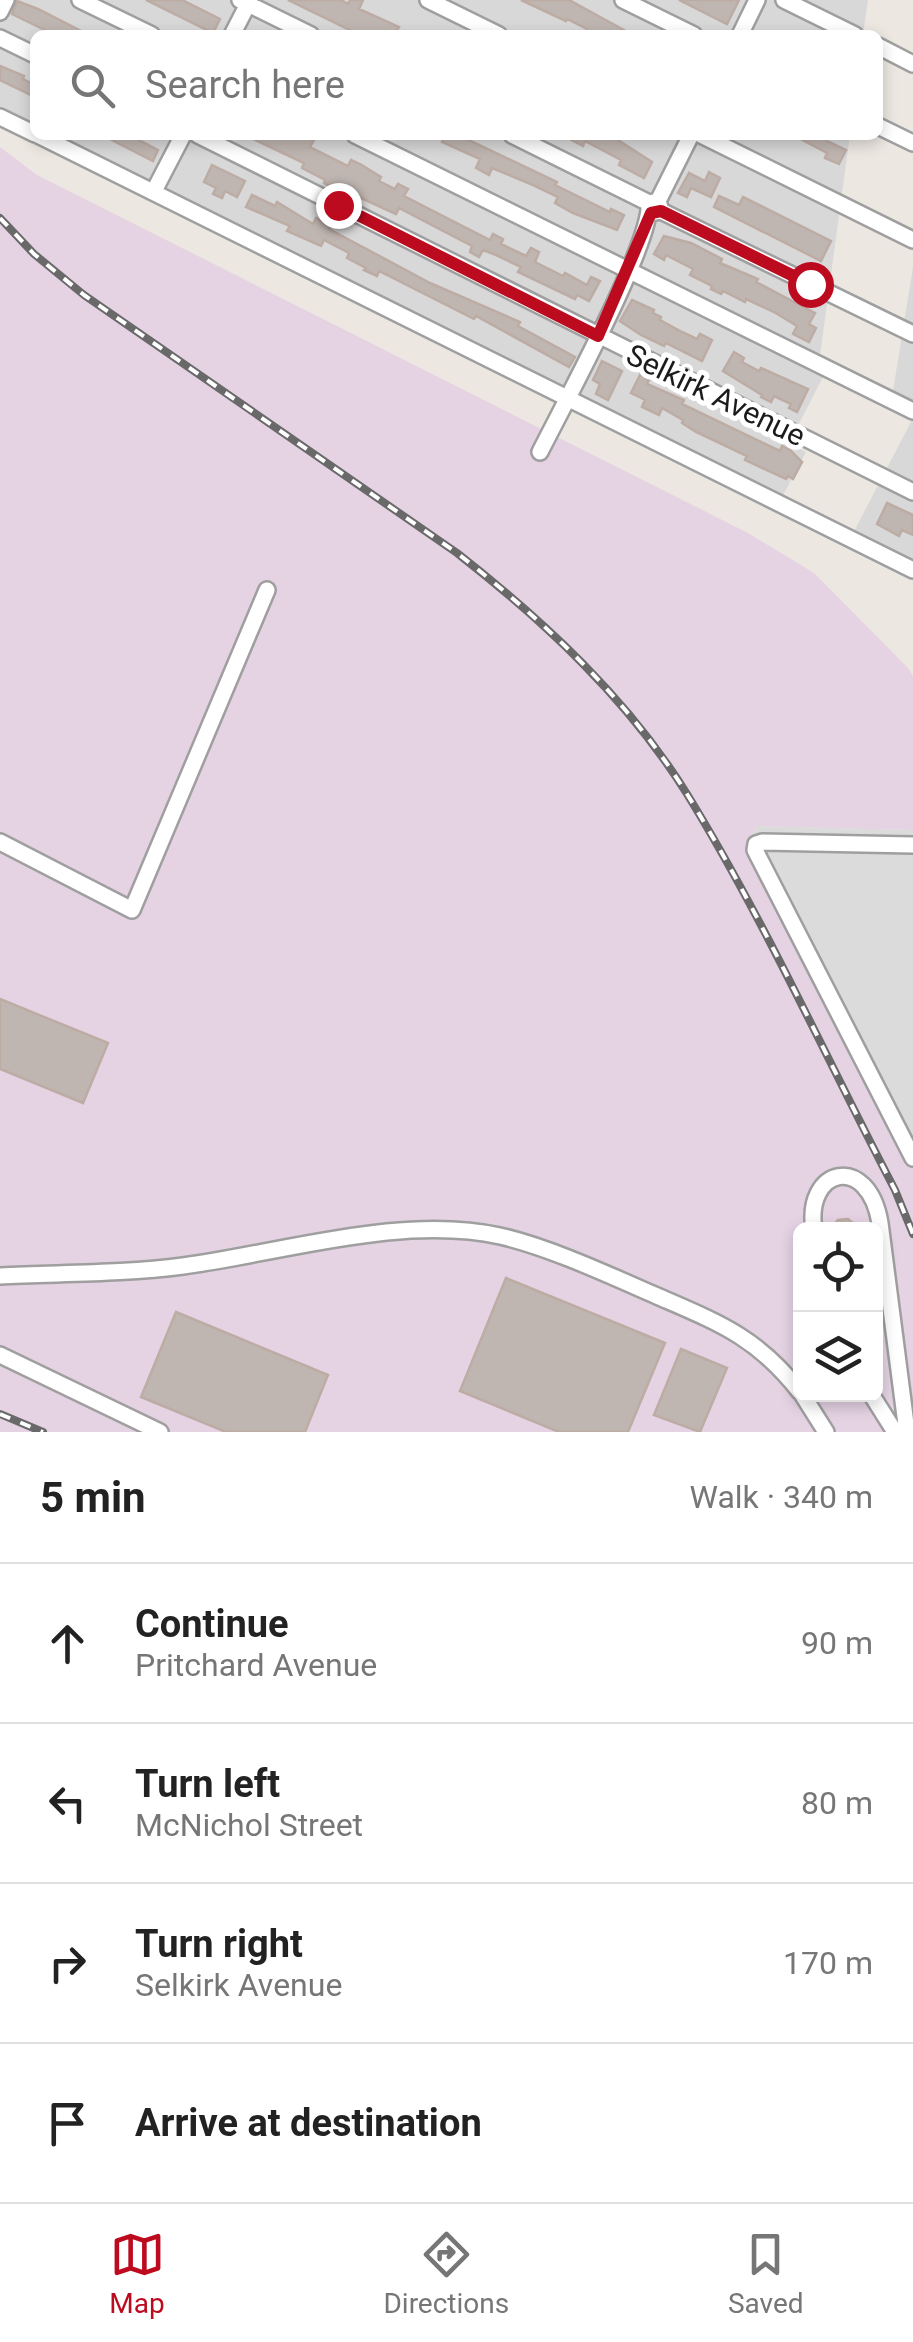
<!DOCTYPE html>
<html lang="en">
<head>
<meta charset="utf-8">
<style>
	body { margin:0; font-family:Roboto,sans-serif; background:#f6f6f6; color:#222 }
	.controls { position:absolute; right:30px; bottom:30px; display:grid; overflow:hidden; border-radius:15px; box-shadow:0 5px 15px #0003 }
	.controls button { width:90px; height:90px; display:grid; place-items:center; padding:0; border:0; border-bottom:2px solid #e0e0e0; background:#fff; color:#222; font:50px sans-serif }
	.stop { position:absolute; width:30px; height:30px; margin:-22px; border:8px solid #bc0a1f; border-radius:50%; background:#fff }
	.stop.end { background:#bc0a1f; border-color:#fff; box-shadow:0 2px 10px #0008 }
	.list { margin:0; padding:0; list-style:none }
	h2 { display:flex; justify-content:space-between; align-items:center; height:130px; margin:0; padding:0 40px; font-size:42px }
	h2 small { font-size:32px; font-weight:400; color:#767676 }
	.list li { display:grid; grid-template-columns:65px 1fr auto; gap:30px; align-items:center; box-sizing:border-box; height:160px; padding:0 40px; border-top:2px solid #e0e0e0 }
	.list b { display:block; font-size:38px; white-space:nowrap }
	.list p { margin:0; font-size:32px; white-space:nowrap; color:#767676 }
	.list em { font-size:32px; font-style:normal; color:#767676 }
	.icon { flex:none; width:55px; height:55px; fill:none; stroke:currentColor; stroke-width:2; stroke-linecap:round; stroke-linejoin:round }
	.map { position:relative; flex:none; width:913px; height:1432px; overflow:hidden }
	.search { position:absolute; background:#fff; box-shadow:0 5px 15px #0003; left:30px; right:30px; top:30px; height:110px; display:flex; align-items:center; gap:25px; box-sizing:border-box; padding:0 35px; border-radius:15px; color:#767676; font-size:38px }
	.sheet { height:770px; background:#fff }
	nav { display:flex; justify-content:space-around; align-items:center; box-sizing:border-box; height:140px; border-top:2px solid #e0e0e0; background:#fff; font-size:28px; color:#767676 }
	nav a { display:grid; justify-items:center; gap:5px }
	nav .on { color:#bc0a1f }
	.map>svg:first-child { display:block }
	.residential { fill:#d9d8d8 }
	.industrial { fill:#e5d3e4; fill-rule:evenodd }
	.parking { fill:#dbdbdb }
	.building { fill:#c0b6b1; stroke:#bdaca4; stroke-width:2.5 }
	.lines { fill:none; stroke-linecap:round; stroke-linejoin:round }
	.minor-casing { stroke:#9f9f9f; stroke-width:20 }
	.minor { stroke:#fff; stroke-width:15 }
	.rail-casing { stroke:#696969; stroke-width:8 }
	.rail { stroke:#fff; stroke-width:4; stroke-dasharray:11; stroke-linecap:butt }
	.route { stroke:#bc0a1f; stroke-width:12 }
	.labels { text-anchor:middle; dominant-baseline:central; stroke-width:10; stroke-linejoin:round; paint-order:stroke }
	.street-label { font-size:30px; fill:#1b1b1b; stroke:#fff }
</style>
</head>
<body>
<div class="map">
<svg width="913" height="1432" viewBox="0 0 913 1432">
	<rect width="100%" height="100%" fill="#ece7e1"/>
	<path class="residential" d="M0,0H868L863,35H35V130L0,113Z
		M45,135H850L818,370L825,373L789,443L806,452L780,501Z
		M913,267V407L892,397Z
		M913,418V568L851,537Z"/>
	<path class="industrial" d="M0,147L37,175L748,533L814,573L908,668L913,676V830L757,826L747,847L913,1169V1432H0ZM800,1230H876V1394H800Z"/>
	<path class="parking" d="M757,826L913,830V1169L747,847Z"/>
	<path class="building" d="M146,0H182L220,19L213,33Z
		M288,0H341L348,4L350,0H363L359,9L399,27L394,35H360Z
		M521,0H569L633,35H591L585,32L587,29L567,19L566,21Z
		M679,0H739L727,24Z
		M17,1L38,9L89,35H55L12,14Z
		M0,66L24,76L23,79L35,85V97L0,80Z
		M102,135H142L139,140L158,150L153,161Z
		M245,135H303L314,140L310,147L348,166L351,160L360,164L381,177L379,181L395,189L398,184L408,189L404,196L490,240L493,234L503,239L501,244L526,256L531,248L539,252L535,262L563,276L565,273L587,285L591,277L600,281L589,301L577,295L575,299L518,272L521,267L496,255L483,250L479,257L470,252L472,246L399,208L396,214L335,186L334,188L324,183L325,180L302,168L304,163Z
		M446,135H458L557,182L555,185L610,212L611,209L624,215L617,230L573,213L555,203L558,197L533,185L492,168L489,175L476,168L480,159L442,142Z
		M562,135H610L652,162L644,178L619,165L621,160L585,141L583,146Z
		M793,135H829L827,141L846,150L839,164L825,158L827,153Z
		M212,165L245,181L237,197L225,191L222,198L213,194L216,188L204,182Z
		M709,172L720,178L711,197L691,188L687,197L678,193L689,173L705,181Z
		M252,195L275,206L277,202L313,224L316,218L331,226L329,229L430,283L520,322L518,326L575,357L569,367L476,316L474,319L379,271L377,276L364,270L366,268L347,258L349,253L324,240L321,246L287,231L290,226L246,207Z
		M719,196L739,205L743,197L831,241L821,261L714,207Z
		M664,236L691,243L722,259L720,263L758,279L756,282L815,313L809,324L816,328L809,342L793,334L797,326L774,312L746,299L745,302L723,291L721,294L711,289L712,286L690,275L693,269L666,255L664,260L654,254Z
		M632,300L654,310L653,313L661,317L660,320L682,332L697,339L700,334L712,340L702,361L666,343L664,346L641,335L620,321Z
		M734,352L744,358L742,362L759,371L761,368L808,389L797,412L789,408L791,404L774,396L771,402L761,397L762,395L723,371Z
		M602,361L622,371L608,400L596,394L600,384L593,380Z
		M640,375L649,380L647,384L684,400L682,404L780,451L782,446L790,450L802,462L793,479L788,476L786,479L745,460L747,456L696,432L682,423L683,420L662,408L659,415L642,407L645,400L631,393Z
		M887,503L913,515V535L902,530L899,536L877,524Z
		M0,999L108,1043L83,1103L0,1069Z
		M848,1219L861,1230H829L838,1220Z
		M506,1278L665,1343L628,1432H559L460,1391Z
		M176,1312L328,1375L305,1432H226L141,1397Z
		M681,1349L727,1368L700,1432L654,1415Z"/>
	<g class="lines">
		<defs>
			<path id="minor" d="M80,0L152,35
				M240,0L311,35
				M428,0L499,35
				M623,0L694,35
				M784,0L855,35
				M0,12L6,0
				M232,35L250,0
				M740,35L757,0
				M0,38L35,55
				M878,46L913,64
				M0,117L35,134
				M878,126L913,143
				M38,135L913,570
				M198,135L913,492
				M355,135L913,411
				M512,135L649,203
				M701,135L913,240
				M154,191L183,135
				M658,201L691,135
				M661,211L913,334
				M540,452C562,408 653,241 649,203L658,201L661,211L651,213
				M0,842L132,910L267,590
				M913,845L762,842L756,844L755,850L913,1158
				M814,1230C804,1168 868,1152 880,1223L907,1432
				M0,1276C60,1273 123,1274 183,1266C281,1253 402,1214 500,1236C549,1247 611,1276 657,1296C719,1323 757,1337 800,1392
				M0,1355L160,1432
				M802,1394L826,1432
				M871,1394L895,1432"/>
		</defs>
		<use href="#minor" class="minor-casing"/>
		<use href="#minor" class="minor"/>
		<defs>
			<path id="rail" d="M0,218L34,254L84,295L457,553C544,621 628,699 687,794C764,919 827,1060 895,1190L913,1234
				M0,1414L43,1432"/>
		</defs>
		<use href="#rail" class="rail-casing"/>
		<use href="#rail" class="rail"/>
	</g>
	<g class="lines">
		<path class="route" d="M338,205L598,336L651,213L661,211L810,284"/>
	</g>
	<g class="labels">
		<g class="street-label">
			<text transform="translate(716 395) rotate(26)">Selkirk Avenue</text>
		</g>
	</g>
</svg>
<div class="controls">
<button><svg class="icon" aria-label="locate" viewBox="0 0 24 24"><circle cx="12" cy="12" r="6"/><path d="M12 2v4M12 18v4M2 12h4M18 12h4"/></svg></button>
<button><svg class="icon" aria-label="layers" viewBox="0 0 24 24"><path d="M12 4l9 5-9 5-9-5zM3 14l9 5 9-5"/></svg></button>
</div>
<div class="stop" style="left:810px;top:284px"></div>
<div class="stop end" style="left:338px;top:205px"></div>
<div class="search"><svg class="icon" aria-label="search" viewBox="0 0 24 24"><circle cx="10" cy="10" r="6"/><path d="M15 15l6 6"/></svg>Search here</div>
</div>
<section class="sheet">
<h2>5 min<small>Walk · 340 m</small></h2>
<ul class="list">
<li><svg class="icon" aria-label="ahead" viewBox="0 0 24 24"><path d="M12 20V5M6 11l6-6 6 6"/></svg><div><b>Continue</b><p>Pritchard Avenue</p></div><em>90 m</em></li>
<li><svg class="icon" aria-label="left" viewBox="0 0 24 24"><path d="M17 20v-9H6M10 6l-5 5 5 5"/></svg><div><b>Turn left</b><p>McNichol Street</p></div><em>80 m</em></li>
<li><svg class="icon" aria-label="right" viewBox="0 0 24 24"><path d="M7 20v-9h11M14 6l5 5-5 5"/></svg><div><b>Turn right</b><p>Selkirk Avenue</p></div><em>170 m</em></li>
<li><svg class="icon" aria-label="arrive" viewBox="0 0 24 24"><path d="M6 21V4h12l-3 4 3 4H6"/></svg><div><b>Arrive at destination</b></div></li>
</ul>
</section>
<nav>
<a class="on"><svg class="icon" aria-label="map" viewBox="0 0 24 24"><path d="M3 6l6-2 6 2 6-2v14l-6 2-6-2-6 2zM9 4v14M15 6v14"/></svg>Map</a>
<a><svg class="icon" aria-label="directions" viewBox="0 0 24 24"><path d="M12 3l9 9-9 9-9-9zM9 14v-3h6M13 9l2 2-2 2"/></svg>Directions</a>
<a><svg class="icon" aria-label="saved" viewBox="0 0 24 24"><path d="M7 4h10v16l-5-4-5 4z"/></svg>Saved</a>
</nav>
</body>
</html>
